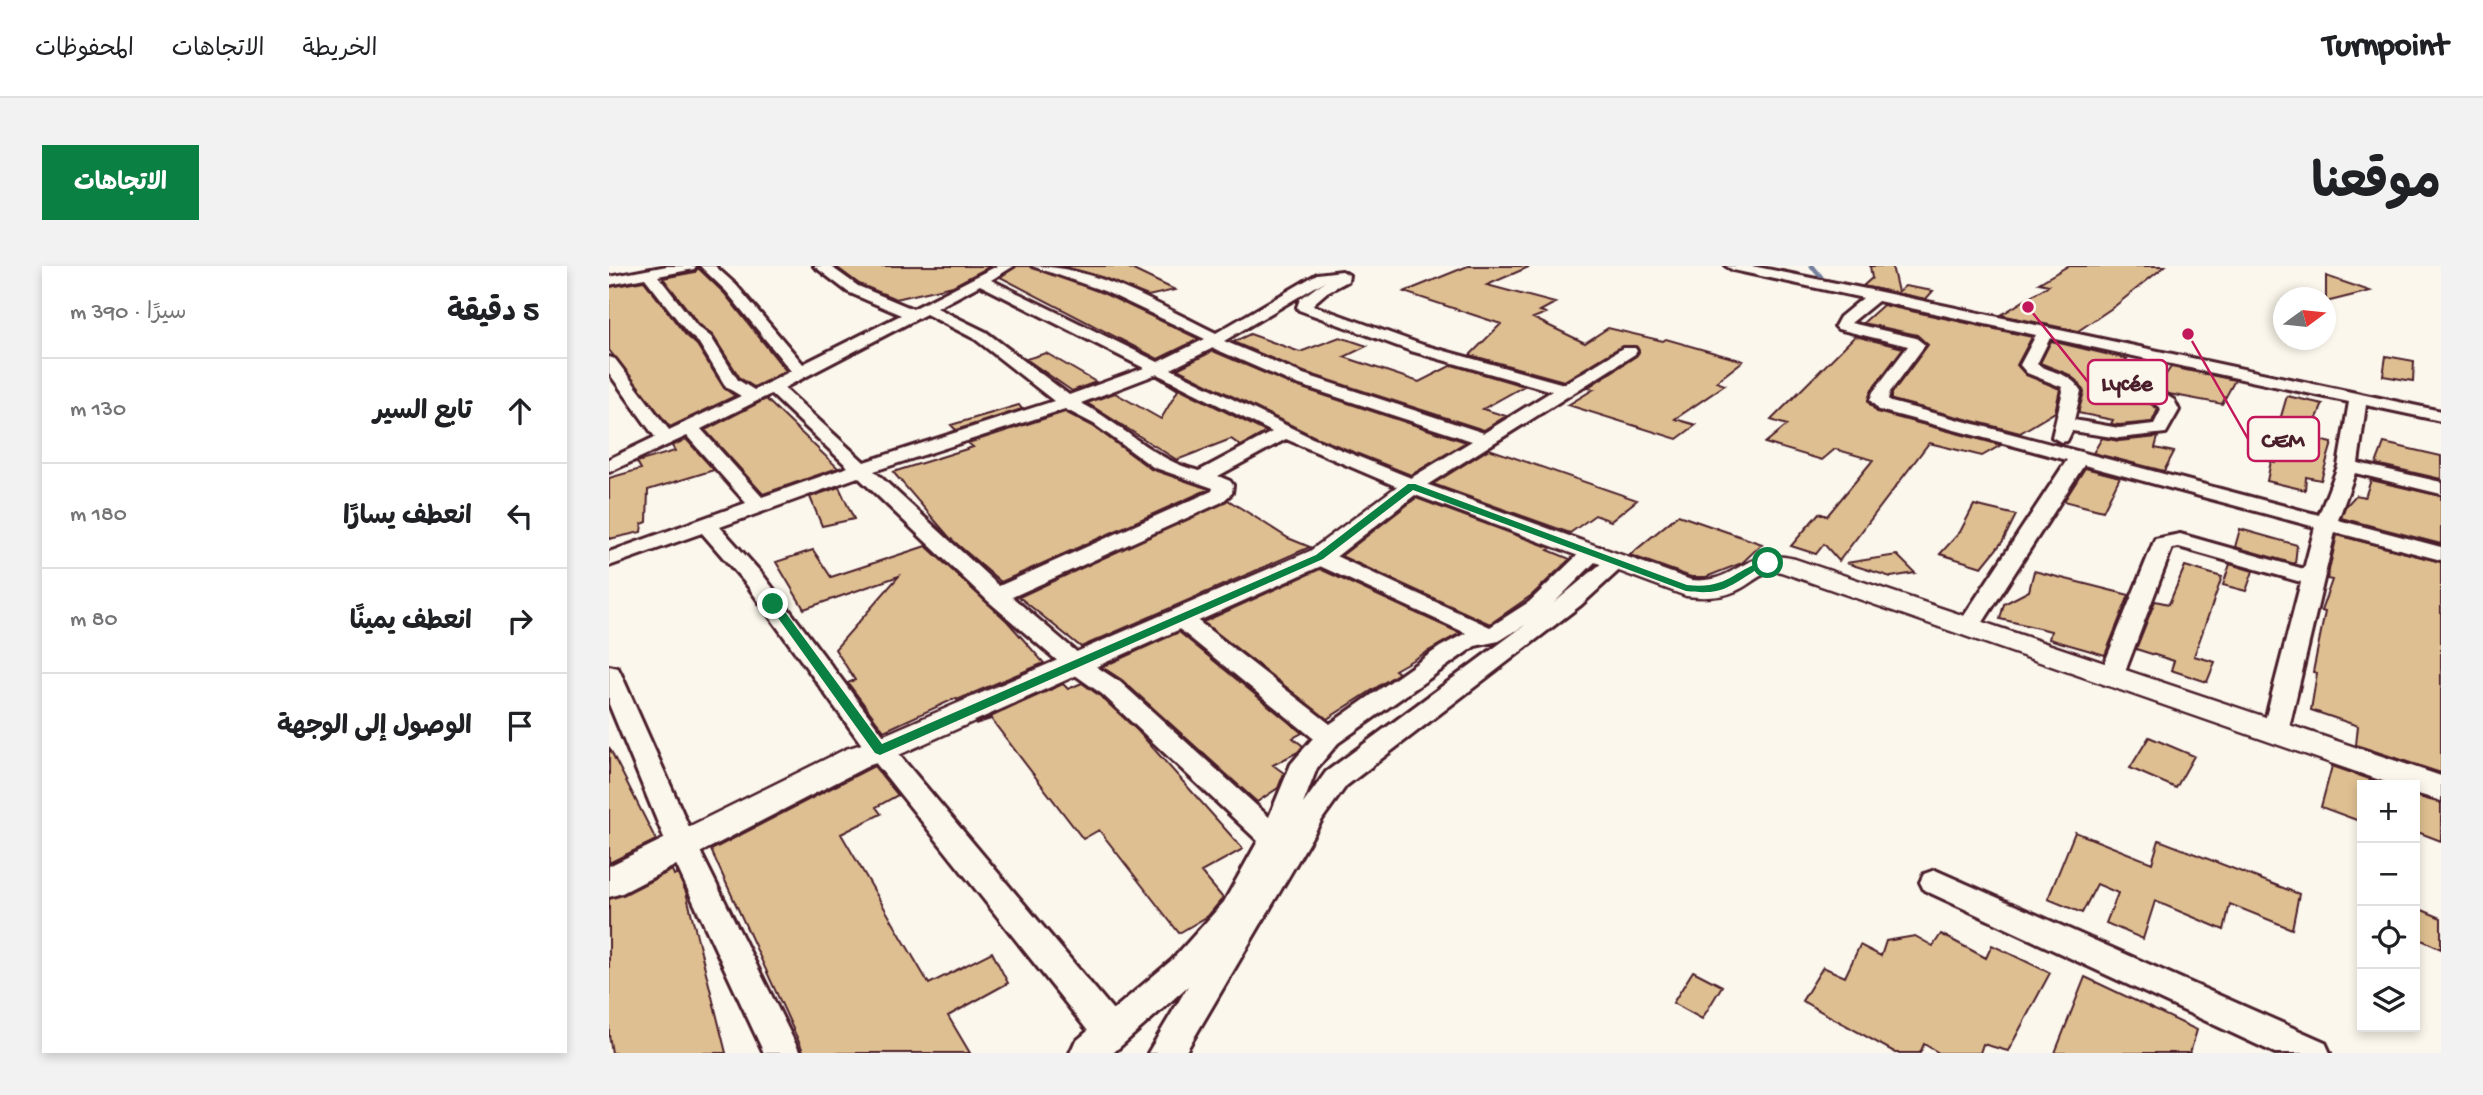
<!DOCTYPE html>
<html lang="ar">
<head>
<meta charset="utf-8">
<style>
	body { margin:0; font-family:"Gochi Hand","Playpen Sans Arabic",sans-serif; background:#f2f2f2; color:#202124; direction:rtl }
	.controls { position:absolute; right:21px; bottom:21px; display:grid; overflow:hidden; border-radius:0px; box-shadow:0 4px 10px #0003 }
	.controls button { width:63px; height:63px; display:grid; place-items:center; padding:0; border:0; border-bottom:2px solid #e0e0e0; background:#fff; color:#202124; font:35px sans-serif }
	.compass { position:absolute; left:1664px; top:21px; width:63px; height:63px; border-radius:50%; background:#fff; box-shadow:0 4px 10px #0003; rotate:75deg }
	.stop { position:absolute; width:21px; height:21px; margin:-16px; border:5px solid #0b8043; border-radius:50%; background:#fff }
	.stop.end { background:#0b8043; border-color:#fff; box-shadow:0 2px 7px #0008 }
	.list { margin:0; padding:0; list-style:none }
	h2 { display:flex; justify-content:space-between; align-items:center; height:91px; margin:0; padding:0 28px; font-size:30px }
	h2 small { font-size:23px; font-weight:400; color:#757577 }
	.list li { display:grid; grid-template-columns:46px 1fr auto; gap:21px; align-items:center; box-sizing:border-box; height:105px; padding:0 28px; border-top:2px solid #e0e0e0 }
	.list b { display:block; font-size:26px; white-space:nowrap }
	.list em { font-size:23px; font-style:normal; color:#757577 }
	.icon { flex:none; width:38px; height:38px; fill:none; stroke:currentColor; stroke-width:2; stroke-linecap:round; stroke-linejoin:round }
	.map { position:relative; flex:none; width:1832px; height:787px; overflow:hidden; direction:ltr; border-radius:0px }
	header { display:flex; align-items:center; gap:42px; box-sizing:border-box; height:98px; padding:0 35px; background:#fff; border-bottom:2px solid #e0e0e0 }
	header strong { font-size:33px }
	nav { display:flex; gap:38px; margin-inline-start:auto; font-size:24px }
	.intro { display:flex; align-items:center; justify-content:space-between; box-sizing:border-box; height:168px; padding:0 42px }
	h1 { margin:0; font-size:49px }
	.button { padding:18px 32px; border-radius:0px; background:#0b8043; color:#fff; font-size:24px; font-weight:700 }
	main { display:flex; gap:42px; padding:0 42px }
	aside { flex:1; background:#fff; border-radius:0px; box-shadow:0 4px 10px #0003 }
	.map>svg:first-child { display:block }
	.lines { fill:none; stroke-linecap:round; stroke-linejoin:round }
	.stream { stroke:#74809f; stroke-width:5 }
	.building { fill:#debf91; stroke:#4a1f2b; stroke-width:2 }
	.minor-casing { stroke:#4a1f2b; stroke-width:6 }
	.tertiary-casing { stroke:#4a1f2b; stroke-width:5 }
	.minor { fill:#fbf7ec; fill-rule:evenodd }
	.tertiary { fill:#fbf7ec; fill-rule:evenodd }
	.route { fill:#0b8043 }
	.leader { fill:none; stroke:#c2185b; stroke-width:2.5 }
	.callout-dot { fill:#c2185b; stroke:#fbf7ec; stroke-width:2.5 }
	.callout { fill:#fbf7ec; stroke:#c2185b; stroke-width:2.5 }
	.callout-label { font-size:23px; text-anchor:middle; font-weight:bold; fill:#4a1f2b }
</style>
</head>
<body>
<header>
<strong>Turnpoint</strong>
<nav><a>الخريطة</a><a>الاتجاهات</a><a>المحفوظات</a></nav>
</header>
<div class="intro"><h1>موقعنا</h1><a class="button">الاتجاهات</a></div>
<main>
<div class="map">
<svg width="1832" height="787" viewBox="0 0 1832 787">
	<rect width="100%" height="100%" fill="#fbf7ec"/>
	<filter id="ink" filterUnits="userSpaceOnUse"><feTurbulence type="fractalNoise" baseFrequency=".0143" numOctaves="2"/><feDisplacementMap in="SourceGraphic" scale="14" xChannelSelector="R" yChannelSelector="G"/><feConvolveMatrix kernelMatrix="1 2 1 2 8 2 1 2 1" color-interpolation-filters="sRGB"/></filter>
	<g filter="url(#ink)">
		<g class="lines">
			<path class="stream" d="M1203,0L1212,11L1208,14"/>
		</g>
		<path class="building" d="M226,0H382L344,20L287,33L250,18Z
			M407,0H421L494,27L590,73L549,93L391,11Z
			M451,0H516L566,24L539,30L495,12Z
			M859,0H922L878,19L946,37L931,45L937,47L924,52L976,77L999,62L1054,75L1057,73L1134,95L1107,116L1116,119L1066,153L1087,159L1068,173L959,139L985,123L978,122L1027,90L1030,86L1028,81L1013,80L955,115L861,89L892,58L795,26Z
			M1261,0H1283L1289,26L1296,20L1324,25L1317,33L1254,20L1263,12Z
			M1459,0H1556L1506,40L1469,65L1392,49L1440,19L1430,17Z
			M89,2L115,27L177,105L145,121L131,112L104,70L90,58L54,12L86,6Z
			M1717,10L1761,25L1717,36Z
			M35,15L76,68L88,79L115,122L126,130L61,161L0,84V21Z
			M1274,39L1423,71L1408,99L1417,109L1451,123L1446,146L1411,167L1283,134V127L1319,79L1308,69L1254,57Z
			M641,68L691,86L731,71L758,80L735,91L810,116L843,99L915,120L874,143L897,150L875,164L695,106L624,76Z
			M1246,70L1294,82L1262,125L1259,136L1268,146L1392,179L1373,190L1320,177L1230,295L1215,278L1207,288L1182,280L1210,247L1218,250L1264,194L1226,183L1213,194L1156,177L1178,159L1162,154Z
			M1442,75L1518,93L1508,108L1523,111L1520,119L1525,127L1549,143L1543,156L1510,159L1502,158L1504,154L1469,147L1475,126L1470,117L1459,108L1431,97Z
			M604,85L681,118L857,176L802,209L704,170L568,103Z
			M437,87L487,116L463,125L417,93Z
			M1777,90L1805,95L1804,115L1774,110Z
			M1562,101L1626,114L1613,138L1560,128L1543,117H1551Z
			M548,111L657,166L632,180L622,173L568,194L478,137L506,127L552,153L569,124Z
			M1678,130L1714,138L1704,161L1710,163L1706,173L1723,177L1712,214L1697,211L1696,224L1658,215L1662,195L1666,196L1671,154Z
			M157,133L229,202L154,228L96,164Z
			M410,139L413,143L347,164L342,159Z
			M456,146L484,160L542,203L600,223L392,316L341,272L284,206L364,181L359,177Z
			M1549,171L1546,182L1565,186L1555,205L1484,187L1493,172L1510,175Z
			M77,173L105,204L39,224L38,256L33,258L32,266L0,273V212L32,203L28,196L66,185L63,180Z
			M1775,177L1832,190V213L1767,198Z
			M880,183L1028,234L1002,255L986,249L961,267L824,218Z
			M1476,202L1511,211L1494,245L1455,235Z
			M1762,214L1832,230V278L1732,252L1736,241L1747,229L1756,231Z
			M230,221L245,253L213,260L201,231Z
			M807,232L942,282L939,284L961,293L923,329L881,358L732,290Z
			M619,234L679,272L701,281L472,381L410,331Z
			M1365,239L1407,249L1394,275L1373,301L1331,288L1351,266Z
			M1069,249L1153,278L1133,297L1097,311H1082L1021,289Z
			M1631,263L1688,279L1686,298L1626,281Z
			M1728,269L1832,296V507L1747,479L1749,460L1702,444L1708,407L1704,406L1716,346L1712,345L1723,314L1718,313Z
			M317,280L398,355L435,397L348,434L347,432L275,465L239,417L246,414L226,383L290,310L195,343L167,296L204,284L222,311Z
			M1288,289L1306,307L1282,311L1237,297Z
			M1621,298L1644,305L1637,325L1614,319Z
			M1576,300L1613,311L1585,390L1606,396L1598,416L1562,404L1565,395L1527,383L1546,335L1560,338Z
			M711,303L851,367L786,404L790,407L718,453L594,356Z
			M1425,305L1520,329L1496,389L1440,373L1442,365L1391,353L1395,338L1420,325Z
			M570,366L693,467L684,472L694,480L689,486L664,499L675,507L669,522L648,536L513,414L493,401Z
			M473,417L491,430L528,464L634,583L592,606L614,632L599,650L570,667L490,564L474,573L382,453L366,458L454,418L459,423Z
			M1540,471L1585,490L1567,522L1521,502Z
			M0,481L47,574L0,597Z
			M265,500L289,529L267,541L272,548L232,568L320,718L383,686L399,717L339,750L361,787H195L102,584Z
			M1723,500L1778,519H1753V556L1712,541Z
			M1806,530L1832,537V575L1806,565Z
			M1466,566L1543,597L1550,574L1690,628L1683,663L1621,638L1615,664L1546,635L1534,673L1497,657L1509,627L1488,618L1473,647L1439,633Z
			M63,604L65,609L68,607L77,626L117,787H3L0,769V633L14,629Z
			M1806,641L1832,652V683L1806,671Z
			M1332,668L1377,692L1383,679L1441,707L1399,785L1374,778L1371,787H1330L1315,778L1311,787H1287L1193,735L1214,701L1236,711L1251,679L1272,690L1277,675L1306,670L1324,680Z
			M1084,705L1113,720L1093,753L1064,737Z
			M1476,711L1588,764L1581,787H1446Z"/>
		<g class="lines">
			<defs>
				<path id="minor" d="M58,0H87L85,3L49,10L88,60L102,71L129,114L145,124L182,105L117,25L91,0H106L127,19L194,98L292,49L239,26L205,0H221L249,20L304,43L388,0H405L382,14L549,96L596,73L495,25L423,0C487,0 551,40 607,67L708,8L733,5L740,9L739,15L718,26L703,39L814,79L955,118L1014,82H1026L1028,85L1026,88L810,224H796L677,173L609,210L621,215L624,219L623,227L613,236L403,331L477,394L511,416L660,551L682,498L704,472L564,358L560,353L564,348H580L721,458L831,381L857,367L702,296L699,291L702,286H718L881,361L920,336L977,281H993L996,286L945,337L1000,291H1016L1019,296L972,339L737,520L714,552L576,787H539L579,720L504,787H461L466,776L479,765L261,490L138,319L93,267L0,300V286L137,237L78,170L0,206V193L46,171L0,107V91L6,93L60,164L132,130L117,121L90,77L78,66L36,12L0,19V11ZM716,15L691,33L688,41L690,44L802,85L943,125L875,167L694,108L615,75ZM371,19L535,102L460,129L377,66L328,42ZM317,48L366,73L445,135L255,196L175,122ZM604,82L682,116L863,175L802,212L703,172L562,103ZM548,108L663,166L590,205C545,195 512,157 472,137ZM162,128L239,201L153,231L92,163ZM456,143L485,158L544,201L604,222L603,225L390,320L265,205ZM249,211L379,335L459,404L493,428L649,575L615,636L563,694L504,744L281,478L154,309L111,261ZM916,359L717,506L694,538L708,502L729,477L866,380L890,375Z
					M1117,0H1143L1267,25L1832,145V155L1757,139L1749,197L1832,216V228L1746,207L1729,254L1832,281V294L1726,266L1679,466L1675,472L1666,475L1657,472L1653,466L1692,316L1570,281L1563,282L1514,411L1511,417L1502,419L1493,417L1490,411L1546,273L1571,268L1695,303L1706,261L1475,199L1367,367H1351L1347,362L1458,194L1270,144L1261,134L1264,126L1299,80L1229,63L1226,60L1231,51L1254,32L1124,4ZM1269,35L1427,69L1411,99L1418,107L1453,121L1454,125L1443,171L1452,176L1458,175L1463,165L1510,172L1557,167L1570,144L1565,134L1539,118L1553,96L1740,136L1729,200L1710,249L1282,136L1279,133L1281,126L1316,79L1307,72L1242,57ZM1441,72L1538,93L1522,118L1527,126L1551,141L1552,144L1545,158L1510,162L1465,154L1472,125C1461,106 1444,108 1428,98Z
					M0,400L9,402L12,408L88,579L191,787H155L58,579L0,438Z
					M1326,604L1716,776L1721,787H1666L1315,624L1311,616L1315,608Z"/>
				<path id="tertiary" d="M803,213L1082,314C1129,319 1132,280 1186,293L1832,510V535L1806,527V519H1785L1172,306C1153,303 1144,318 1127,325C1111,332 1094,332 1077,330L806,229L719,297L283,492L261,499L13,627L0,631V600L237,483L259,476L701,285L795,215Z"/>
			</defs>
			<use href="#minor" class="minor-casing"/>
			<use href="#tertiary" class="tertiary-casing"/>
			<use href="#minor" class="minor"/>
			<use href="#tertiary" class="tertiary"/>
		</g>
	</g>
	<path class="route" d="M799,218H806L1078,319C1120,324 1124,303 1159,294L1164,297C1158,301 1150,301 1144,306C1117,323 1111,329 1077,325L804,224L714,293L271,489L266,487L159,338L168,335L273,478L707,289Z"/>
	<path class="leader" d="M1419 41L1479 116M1579 68L1639 173"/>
	<g class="callout-dot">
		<circle cx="1419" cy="41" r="7"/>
		<circle cx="1579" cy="68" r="7"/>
	</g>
	<g class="callout">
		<rect x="1479" y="94" width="79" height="44" rx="7"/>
		<rect x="1639" y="151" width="71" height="44" rx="7"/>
	</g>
	<g class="callout-label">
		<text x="1518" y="124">Lycée</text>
		<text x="1674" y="181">CEM</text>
	</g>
</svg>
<div class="controls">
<button>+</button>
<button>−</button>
<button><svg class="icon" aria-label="locate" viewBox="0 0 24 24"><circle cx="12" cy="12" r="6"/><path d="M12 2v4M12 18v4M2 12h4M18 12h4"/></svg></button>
<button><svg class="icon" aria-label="layers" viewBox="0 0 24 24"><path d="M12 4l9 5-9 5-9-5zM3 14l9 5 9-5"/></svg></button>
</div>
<svg class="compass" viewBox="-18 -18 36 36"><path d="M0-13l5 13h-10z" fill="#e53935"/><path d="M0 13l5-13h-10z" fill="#757577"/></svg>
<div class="stop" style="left:1159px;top:297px"></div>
<div class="stop end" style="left:164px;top:338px"></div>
</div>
<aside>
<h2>5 دقيقة<small>سيرًا · 390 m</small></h2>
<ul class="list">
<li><svg class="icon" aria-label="ahead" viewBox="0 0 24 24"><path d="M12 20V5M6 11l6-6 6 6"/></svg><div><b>تابع السير</b></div><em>130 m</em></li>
<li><svg class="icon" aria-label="left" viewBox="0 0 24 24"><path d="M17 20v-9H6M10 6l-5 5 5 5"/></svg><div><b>انعطف يسارًا</b></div><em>180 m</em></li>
<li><svg class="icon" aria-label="right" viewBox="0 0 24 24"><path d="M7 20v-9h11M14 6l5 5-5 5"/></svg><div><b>انعطف يمينًا</b></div><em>80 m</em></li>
<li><svg class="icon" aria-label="arrive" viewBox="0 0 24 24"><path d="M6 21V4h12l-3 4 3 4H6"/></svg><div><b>الوصول إلى الوجهة</b></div></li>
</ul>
</aside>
</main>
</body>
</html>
